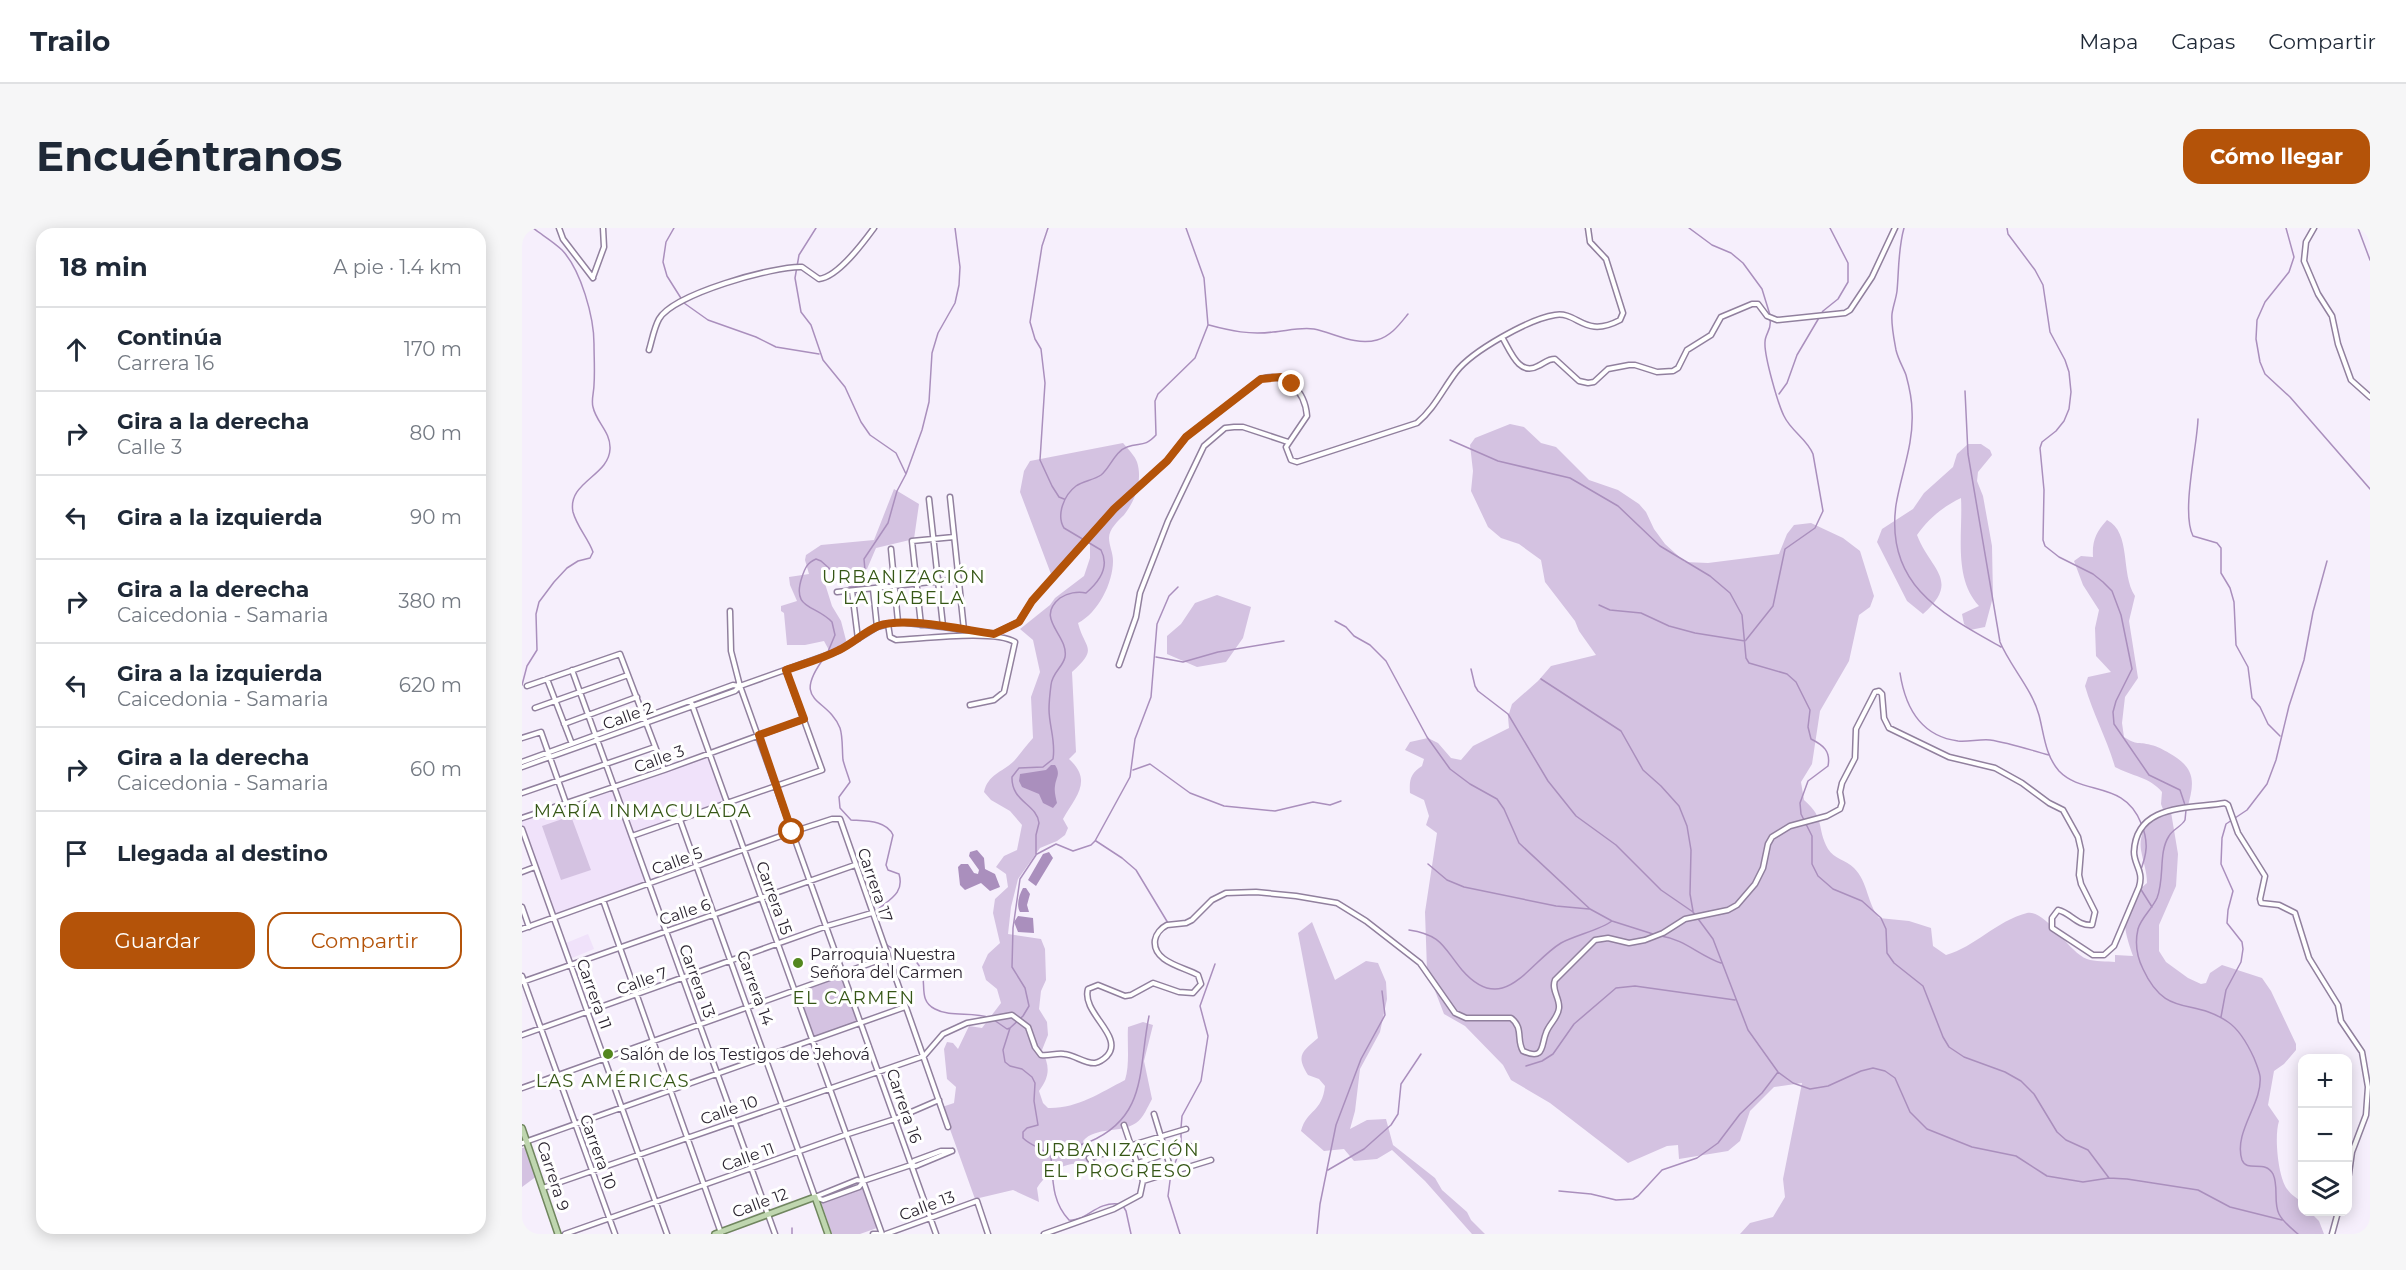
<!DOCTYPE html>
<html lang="es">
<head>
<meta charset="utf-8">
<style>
	body { margin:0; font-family:Montserrat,sans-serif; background:#f6f6f7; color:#1f2937 }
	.controls { position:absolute; right:18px; bottom:18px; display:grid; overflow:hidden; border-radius:12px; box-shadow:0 3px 15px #0003 }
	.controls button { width:54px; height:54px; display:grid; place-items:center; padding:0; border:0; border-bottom:2px solid #e0e1e3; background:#fff; color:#1f2937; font:30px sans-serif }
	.stop { position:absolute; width:18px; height:18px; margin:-14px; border:4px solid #b45309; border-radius:50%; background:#fff }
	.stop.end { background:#b45309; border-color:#fff; box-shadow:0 2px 6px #0008 }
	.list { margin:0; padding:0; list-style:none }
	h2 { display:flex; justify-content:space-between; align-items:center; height:78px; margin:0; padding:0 24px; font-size:26px }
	h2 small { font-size:20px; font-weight:400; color:#747a83 }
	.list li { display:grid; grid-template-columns:39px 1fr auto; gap:18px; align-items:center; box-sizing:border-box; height:84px; padding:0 24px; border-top:2px solid #e0e1e3 }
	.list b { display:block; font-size:22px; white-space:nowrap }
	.list p { margin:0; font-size:20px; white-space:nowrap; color:#747a83 }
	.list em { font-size:20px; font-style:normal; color:#747a83 }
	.actions { display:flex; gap:12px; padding:18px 24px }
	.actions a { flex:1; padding:14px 0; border:2px solid #b45309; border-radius:18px; text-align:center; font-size:21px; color:#b45309 }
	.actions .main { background:#b45309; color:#fff }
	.icon { flex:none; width:33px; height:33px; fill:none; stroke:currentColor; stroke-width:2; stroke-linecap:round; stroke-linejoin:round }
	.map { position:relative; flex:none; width:1848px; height:1006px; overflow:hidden; border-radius:18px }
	header { display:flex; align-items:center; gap:36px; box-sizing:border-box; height:84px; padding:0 30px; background:#fff; border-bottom:2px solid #e0e1e3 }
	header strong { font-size:28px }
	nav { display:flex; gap:33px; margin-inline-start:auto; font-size:21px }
	.intro { display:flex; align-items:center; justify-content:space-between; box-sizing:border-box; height:144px; padding:0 36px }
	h1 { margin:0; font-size:42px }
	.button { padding:15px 27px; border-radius:18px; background:#b45309; color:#fff; font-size:21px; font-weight:700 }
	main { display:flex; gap:36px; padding:0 36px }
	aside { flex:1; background:#fff; border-radius:18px; box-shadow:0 3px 15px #0003 }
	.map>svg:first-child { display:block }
	.built { fill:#f0e2fa }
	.green { fill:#d4c2e1 }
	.water { fill:#aa8fbd }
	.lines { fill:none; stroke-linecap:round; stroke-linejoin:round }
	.stream { stroke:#aa8fbd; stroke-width:1.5 }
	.minor-casing { stroke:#91809e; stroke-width:7 }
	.major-casing { stroke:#70865f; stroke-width:8 }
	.minor { stroke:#fff; stroke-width:4 }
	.major { stroke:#bfd6af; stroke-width:5 }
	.route { stroke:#b45309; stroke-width:8 }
	.poi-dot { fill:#53871e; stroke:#fff; stroke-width:2 }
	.labels { text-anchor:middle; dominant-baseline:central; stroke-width:6; stroke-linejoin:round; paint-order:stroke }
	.street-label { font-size:16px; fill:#2b2430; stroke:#fff }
	.poi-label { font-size:16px; fill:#2b2430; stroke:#fff; text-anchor:start }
	.neighbourhood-label { font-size:18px; letter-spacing:1.5px; fill:#365716; stroke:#fff }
</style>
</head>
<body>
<header>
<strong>Trailo</strong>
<nav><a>Mapa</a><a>Capas</a><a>Compartir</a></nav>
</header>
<div class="intro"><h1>Encuéntranos</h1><a class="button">Cómo llegar</a></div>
<main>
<aside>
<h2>18 min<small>A pie · 1.4 km</small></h2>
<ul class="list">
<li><svg class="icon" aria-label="ahead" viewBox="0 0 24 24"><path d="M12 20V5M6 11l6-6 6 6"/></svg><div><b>Continúa</b><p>Carrera 16</p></div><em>170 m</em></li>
<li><svg class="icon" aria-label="right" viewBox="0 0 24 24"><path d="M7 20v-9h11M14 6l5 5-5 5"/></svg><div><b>Gira a la derecha</b><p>Calle 3</p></div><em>80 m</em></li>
<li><svg class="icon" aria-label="left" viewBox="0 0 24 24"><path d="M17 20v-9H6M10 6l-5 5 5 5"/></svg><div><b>Gira a la izquierda</b></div><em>90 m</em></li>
<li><svg class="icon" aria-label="right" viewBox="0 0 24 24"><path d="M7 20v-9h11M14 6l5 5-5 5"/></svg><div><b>Gira a la derecha</b><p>Caicedonia - Samaria</p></div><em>380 m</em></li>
<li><svg class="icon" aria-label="left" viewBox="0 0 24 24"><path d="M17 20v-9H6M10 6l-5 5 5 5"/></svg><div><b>Gira a la izquierda</b><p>Caicedonia - Samaria</p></div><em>620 m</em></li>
<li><svg class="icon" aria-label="right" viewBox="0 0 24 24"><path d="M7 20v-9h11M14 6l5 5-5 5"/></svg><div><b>Gira a la derecha</b><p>Caicedonia - Samaria</p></div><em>60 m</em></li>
<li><svg class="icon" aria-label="arrive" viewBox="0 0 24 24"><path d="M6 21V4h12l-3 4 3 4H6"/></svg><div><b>Llegada al destino</b></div></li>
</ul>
<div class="actions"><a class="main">Guardar</a><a>Compartir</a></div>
</aside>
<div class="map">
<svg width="1848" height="1006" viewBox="0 0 1848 1006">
	<rect width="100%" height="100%" fill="#f6effc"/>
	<path class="built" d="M187,525L205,575L111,608L128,656L32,690L0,601V590Z
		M66,706L72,721L50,730L44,715Z"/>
	<path class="green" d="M988,196L1002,199L1019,215L1034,219L1067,252L1096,262L1117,276L1124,284L1132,301L1143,316L1163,334L1186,335L1257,326L1265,306L1272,297L1289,295L1321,310L1338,323L1352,368L1348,379L1337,387L1327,433L1298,483L1290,536L1279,554L1282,572C1304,591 1294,599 1306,621C1312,631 1324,632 1332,640C1346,654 1345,675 1357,690L1387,693L1409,700L1411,718L1424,727C1453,719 1474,693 1505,685C1524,681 1546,724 1565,731C1573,734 1585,733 1593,734V727L1611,728C1600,697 1596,677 1625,655C1625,643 1621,634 1619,622C1617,611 1622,600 1626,590L1642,584L1639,576L1640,564C1628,549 1609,548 1593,539C1585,511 1571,486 1563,458L1566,449L1589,444L1574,428L1573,400L1577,382L1561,357L1552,333L1559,328L1571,329C1570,313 1574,304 1585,292C1610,305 1598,345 1613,368L1607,393L1616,450L1603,469L1600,495L1602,509C1616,518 1615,513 1629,517C1635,518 1642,522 1647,525C1674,540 1673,554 1665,581L1649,584L1656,626L1654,658L1637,697V723L1644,734L1666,750L1679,756L1684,755L1688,745L1700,737L1740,750L1749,763L1774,816V822L1762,836L1752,843L1746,877L1757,893C1752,908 1756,948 1765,961C1769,967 1775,970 1780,974V984H1788L1797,993L1802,1006H1218L1228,995L1251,989L1263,969L1261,951L1280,855L1252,859L1228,883L1218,913L1206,923L1157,931L1156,917L1145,918L1106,935L1028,875L989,852L981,837L943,798L922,786L905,742L903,684L915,605L904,597L907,588L902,572L888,565C887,551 889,545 900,538L902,531L883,522L888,514L906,510L916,515L929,530L939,532L951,518L987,500L986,489L990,476L1016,453L1029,438L1074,427L1057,403L1053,393L1023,354L1019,332L997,316L979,310L966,299L949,263L951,243L948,217L953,210Z
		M601,215C606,221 613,228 615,234C621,252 613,273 602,287C596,293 587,301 587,310C587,317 591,325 591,333C591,355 576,385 556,395C563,422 577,419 550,444L554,524L547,531C571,553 554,568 541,591L546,600L543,607L535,613L518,620L496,651L489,679L486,706L519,711L523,721L524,752L519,763L517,781L525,794L526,807L520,822C528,839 528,848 517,863L521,875L526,880C554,881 578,865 603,852C608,837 605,816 606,799L621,794L631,797L622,833L630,871C626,878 621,891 614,895C598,906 574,898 561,913L571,937C549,931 527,941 515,960L517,974L491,962L453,971L420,879L432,875L434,859L425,851L422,821L425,814L431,815L436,821L447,798L460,800L479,775L475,761L464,752L460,739L466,726L478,715L471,685L473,671L486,659L484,646L474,639L482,628L495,622L500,597L488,583L469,572L462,564C466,546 481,544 492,533C498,526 504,518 511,510L509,469L518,444L511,412L498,401L528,377L533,370L562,348L568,330V315L566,312L535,347L529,346L498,264L502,243L508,233Z
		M1446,216H1459L1468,222L1470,227L1456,244L1455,253L1461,268L1470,318L1471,369L1463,399L1448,402L1442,396L1440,386L1457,378C1431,350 1441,306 1439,270C1422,278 1406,291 1395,307C1409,343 1439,352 1401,386L1385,373L1355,314L1360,301L1391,281L1402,265L1431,239L1435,226Z
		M372,261L397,276L392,311L354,320L345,341L328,345L311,341L299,343L310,378L319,393L325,416L309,426L302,413L283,417H265L262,385L259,383V378L275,373L268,357L267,349L287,346L283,332L284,327L299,317L352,312Z
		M695,367L729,379L721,410L704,434L675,439L645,426V408L659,396L673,375Z
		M49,588L69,642L39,652L20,598Z
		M790,694L813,752L844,733L856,735L864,754L865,771L858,804L838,841L833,883L828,901L845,892L864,891L871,917L913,950L920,962L945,984L949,992L963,1006H950L903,953L870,922L855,931L832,933L822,921L802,923L779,903C785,881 800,885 803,858L797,851L786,847C773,827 781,823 796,810L776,705Z
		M321,746L339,794L290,811L273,763Z
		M5,919L15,948L0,959V920Z
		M341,960L355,1000L338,1006H310L299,974Z"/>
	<path class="water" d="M529,537H533C539,546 534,549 533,558C532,564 534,570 535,575L531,580L521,575L517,566L500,559L497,553L498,546L524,542Z
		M455,622L462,630L463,641L473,646L478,659L468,663L459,655L443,662L438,657L436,639L439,636H446L452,645L456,646L457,642L447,628L448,624Z
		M527,624L531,630L514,658L506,652L521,626Z
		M501,660H504L508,666L505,677L507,684H498C494,677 497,667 501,660Z
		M496,688L511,690L512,705L496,704L492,694Z"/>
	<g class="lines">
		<path class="stream" d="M152,0L144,14L141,34L145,48L162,75L186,92L234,109L254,119L297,126
			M294,0L277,27L273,50L279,84L289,97L301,132L323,159L339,194L348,207L374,225L384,246
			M526,0L520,18L508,94L513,111L519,121L523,155L518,232L530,258L537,269L542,271
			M1167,0L1190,17L1209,25L1221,35L1240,61L1248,87
			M1382,0C1376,21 1377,42 1375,63C1374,71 1371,78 1370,86C1369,97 1372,111 1374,122C1376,131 1381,139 1384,147C1387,158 1390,172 1390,183C1392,216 1379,246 1374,277C1363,357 1420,386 1479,419
			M1485,0L1486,6L1513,42L1521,57L1528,104L1543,132L1547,144L1549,164L1547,181L1542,193L1534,203L1520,214L1518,220L1522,262L1521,312L1523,318L1537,329L1571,346L1581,354L1590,363L1599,387L1610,441L1594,473L1591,484L1592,496L1627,547L1658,562L1663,577
			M1764,0L1772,29L1767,44L1743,74L1735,92L1734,111L1738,134L1743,146L1768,169L1848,261
			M1836,0L1848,32
			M687,97C709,103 728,107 751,104C764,103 778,99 792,101C812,105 833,118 855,112C869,108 877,97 886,86
			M1443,163L1446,226L1478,414C1488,438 1510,461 1517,487C1522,506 1523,527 1537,543C1561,568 1602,552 1619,595C1627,614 1625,626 1618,644
			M1257,166L1265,155L1275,127L1301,83L1316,71L1326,54V35L1308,0
			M1676,191C1675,220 1659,284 1671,308L1695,315L1699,320V345L1708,360L1712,374L1714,417L1726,439L1730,470L1738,479L1746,496L1758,508
			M928,212L976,233L1048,250L1096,278L1138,318L1188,348L1208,365L1220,387L1224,430L1227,435L1265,446L1274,454L1288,482L1286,499L1289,511C1301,517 1309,523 1306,538L1286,553L1278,575L1279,586L1290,608V636L1296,648L1311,661L1340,673L1359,690L1364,701L1365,725L1372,735L1401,758L1421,809L1427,819L1442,829L1483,844L1499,853L1512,866L1535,904L1544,912L1566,922L1587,950
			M1077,377L1088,382L1119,385L1147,398L1173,405L1223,413
			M813,393L824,399L832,408L848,417L864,433L905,509L928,541L948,556L975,571L982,581L997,615L1068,681L1090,693L1131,706
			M1224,412L1251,378L1263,321L1293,300L1301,283L1291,226C1285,211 1269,203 1262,188C1256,176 1242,128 1243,114C1243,106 1250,101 1248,92
			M305,426L313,407L310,394C293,376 269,382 280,349C283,340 285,335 294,331L299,333L327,358L333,359L344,354L342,331L366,295L375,263L384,246L400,202L407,174L410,125L416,105L433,75L437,57L438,39L433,0
			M634,429L661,434L696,424L762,413
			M302,430C268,476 306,469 318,500C321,509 320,522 321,532C323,540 326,547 328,554L317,569L318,580L329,592C344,593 364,592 371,607L364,637L366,642L377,646C383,666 366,672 354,683V687
			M949,441L953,458L956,463L986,486L1026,553L1054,588L1094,617L1139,662L1171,684L1191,711L1226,802L1256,844L1271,855L1288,861L1306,858L1339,843L1351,840L1363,843L1373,850L1388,884L1405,901L1450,919L1494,928L1525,948L1561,954L1587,950L1605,951L1676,962L1708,979L1760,992
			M1378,445C1383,478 1398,508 1436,513C1446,514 1458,511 1468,512C1488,515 1508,522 1527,527
			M1019,451L1099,503L1121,542L1139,558L1157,578L1165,598L1169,622L1168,666L1171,683
			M0,457L5,438L15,422L14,386L17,374L32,354L45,340L56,333L68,330L71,324C66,310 55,299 51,284C45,254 87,248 88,221C89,204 74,194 71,179C69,172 72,164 72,157C73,143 72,129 72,116C72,89 59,42 40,22C32,14 20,7 11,0
			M611,542L628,536L668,565L702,578L753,583L791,574L808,577L819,573
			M1664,582L1663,592C1659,599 1651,601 1647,608C1636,625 1643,650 1635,670C1630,681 1619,690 1616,701C1613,714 1615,729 1621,741C1644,791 1670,769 1706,794C1718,802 1726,817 1732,830C1734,835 1737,842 1738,848C1741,875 1711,904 1720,932C1725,945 1743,931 1751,946C1757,959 1751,974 1757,986C1761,994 1769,1000 1776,1006
			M574,613L600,630L614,642L646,695
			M515,626L534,616L551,623L569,617L573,613L608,549L613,511L629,469L635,396L647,368L656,359
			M906,636L925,652L942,659L1034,678L1067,681
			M1618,660L1630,679
			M887,702C920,707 921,719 940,742C982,790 1006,735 1039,715C1054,707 1078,702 1090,693
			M1139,708C1162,711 1178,728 1199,735
			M364,716C374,725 392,727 398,739C406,754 395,772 413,781C429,790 451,783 468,790
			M1699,789L1704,762L1719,734L1721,721L1720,714L1705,695L1706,682L1711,663L1699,636L1700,610L1704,596L1725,582L1745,556L1754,532L1767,478L1782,432L1791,384L1805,333
			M472,792L485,801L488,800
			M1004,838L1020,833L1031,826L1052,796L1094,760L1113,758L1213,772
			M659,900L660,888L679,853L686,808L678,778L693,736
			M526,924C539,920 554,919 567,914C626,889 616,841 627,788
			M651,940L659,920V905
			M806,942L842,921L869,897L876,886L879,856L899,826
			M649,945L646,968L658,1006
			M1037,963L1069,966L1094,972L1111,971L1116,968L1140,942L1175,930L1196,915L1218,886L1240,865L1256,844
			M597,976C575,973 563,994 547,992C530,974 531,953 529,929C522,920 510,919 501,910V904L505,900L516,897L512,873L513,855L510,849L500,841L488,838L483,834L481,822L488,800L501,788L507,778L503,760L490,739L491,700L498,651L514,627V607L517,595C515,576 489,574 490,549L497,540L521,539L531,531C534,513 527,498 527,481C527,473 528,465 529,457C530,445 541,439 543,429C547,407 512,391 538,370C545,365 556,363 564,365C577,354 588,339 579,322L542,300C534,287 542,267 554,258C561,253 572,252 579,247C588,240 593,223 605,219C618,214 622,220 634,207L633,173L636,166L673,130L686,97L682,50L664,0
			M601,978L604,983L609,1006
			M270,1000V1006
			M795,1006L798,976L814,897L839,831L863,787L860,763"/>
		<defs>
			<path id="minor" d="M37,0L41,11L71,50
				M1792,0L1784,14L1782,33L1796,66L1810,88L1816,116L1829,152L1848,169
				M71,49L82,19L81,0
				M980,109C988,122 997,149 1016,138C1023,135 1025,131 1033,131L1057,153L1066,155L1072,154L1086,141L1107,137H1113L1135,144L1151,143L1156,140L1165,122L1189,107L1199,89L1230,76H1236L1245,88L1255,92L1323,85L1328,82L1350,49L1373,0
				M127,122C130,112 132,100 137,91C151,66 252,38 280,39L297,51C316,49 341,15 352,0
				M428,269L442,402
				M407,271L421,398
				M369,321L376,394
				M351,361L355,399
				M330,363L336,411
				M315,364L437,351
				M208,383L209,423L218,458L414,1006
				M366,396L368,409L374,412C399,411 473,401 493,414L482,464L472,472L448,477
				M399,397L390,313L432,309
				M597,437L614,389L618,365L646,293L682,218L703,200L712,199H721L766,214
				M50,442L253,1006
				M25,451L50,516
				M5,458L98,426L142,542
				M169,474L360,1006
				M13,480L106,447
				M42,496L115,469
				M0,510L19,504L44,575
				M0,534L211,457L217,458
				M0,539L213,463L218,458L316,423L355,399L366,396L376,394L421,399L472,406L497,394L510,373L592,281L645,233L664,209L739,151C764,143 783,163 785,188L764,219L769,232L775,234L895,195C912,181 921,161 934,144C950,123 1007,91 1033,87C1056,83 1062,111 1098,92L1101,85L1084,31L1068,14L1066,0
				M0,565L133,519
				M0,590L142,542L282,491
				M158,592L293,969
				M0,601L145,1006
				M110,608L300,542L264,442
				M0,644L13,639
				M81,672L199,1005
				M0,679L7,699
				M0,701L270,604L310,591H318L426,899
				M0,748L93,1006
				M0,754L333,637
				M0,807L305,698L350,685
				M0,860L366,729
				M632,886L650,945
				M664,901L567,930L579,947L668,918
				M0,915L383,779
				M390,936L392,933L419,923H430
				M621,953L689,932
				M21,960L402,828L421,806L445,795L490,787L506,799L513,819L519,827C527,828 534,825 542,826C553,827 563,836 573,835C578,834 582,831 585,828C603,808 559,785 566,761L576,757L603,768L609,767L631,755L657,764L671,765L679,756L676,747C662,739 630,734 633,712C634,706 639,700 645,697L664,695L670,692L690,672L704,665L734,664L774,668L815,675L844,693L898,735L933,785L944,790H989C1002,800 994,812 1001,823C1023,833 1019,817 1024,805C1027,796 1036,790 1037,780C1038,770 1029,762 1033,752L1073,712L1086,710L1107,715L1123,712L1141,705L1163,691L1206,682L1215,677L1233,656L1241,640L1246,616L1250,609L1268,598L1305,588L1318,581L1320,575L1318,564L1320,555L1333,530L1334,501L1353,464L1357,463L1360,466L1362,490L1367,500L1427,529L1473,540L1500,555L1527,575L1541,582L1556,609L1559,622L1557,647L1559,656L1573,684L1570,697C1555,698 1549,685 1536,682L1530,690V700L1571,727H1582L1592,718L1617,659C1622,643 1612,637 1612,624C1614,575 1668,581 1703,575L1706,577L1716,605L1743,648L1738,671L1739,675L1757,677L1773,685L1787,730L1816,777L1819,793L1840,824L1846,859L1844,887L1830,924L1826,952
				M293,969L335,952L341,953L389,937L394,938L430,923
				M293,969L301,972L337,959L341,954
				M43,1006L323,907L373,891L417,872
				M351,1006H356
				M364,1006L455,973L466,1006
				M522,1006L592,981L618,967L621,953L602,897
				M1810,1006L1816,984"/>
			<path id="major" d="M0,900L36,1006
				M193,1006L293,969L306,1006"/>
		</defs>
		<use href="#minor" class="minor-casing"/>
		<use href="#major" class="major-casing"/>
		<use href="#minor" class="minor"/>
		<use href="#major" class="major"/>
	</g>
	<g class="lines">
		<path class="route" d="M270,604L237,507L282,491L264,442C281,436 300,431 317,422C330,416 342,404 356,398C384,388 442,402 472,406L497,394L510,373L592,281L645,233L664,209L739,151L759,149L770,156"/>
	</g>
	<g class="poi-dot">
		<circle cx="276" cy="735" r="6"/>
		<circle cx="86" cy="826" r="6"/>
	</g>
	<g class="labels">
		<g class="street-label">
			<text transform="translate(106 488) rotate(-20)">Calle 2</text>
			<text transform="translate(137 531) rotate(-20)">Calle 3</text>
			<text transform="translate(155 633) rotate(-20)">Calle 5</text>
			<text transform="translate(353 657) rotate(71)">Carrera 17</text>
			<text transform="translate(252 670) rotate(70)">Carrera 15</text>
			<text transform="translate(163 684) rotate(-18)">Calle 6</text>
			<text transform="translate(120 753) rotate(-20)">Calle 7</text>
			<text transform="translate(175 753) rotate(70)">Carrera 13</text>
			<text transform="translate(233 760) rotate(70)">Carrera 14</text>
			<text transform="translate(72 766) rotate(70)">Carrera 11</text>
			<text transform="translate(382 878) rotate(71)">Carrera 16</text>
			<text transform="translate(207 882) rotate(-19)">Calle 10</text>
			<text transform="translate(76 924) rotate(70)">Carrera 10</text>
			<text transform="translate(226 929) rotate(-20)">Calle 11</text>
			<text transform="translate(31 948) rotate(72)">Carrera 9</text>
			<text transform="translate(238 975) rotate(-20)">Calle 12</text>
			<text transform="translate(405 978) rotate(-20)">Calle 13</text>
		</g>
		<g class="poi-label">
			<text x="288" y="726">Parroquia Nuestra<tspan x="288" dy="18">Señora del Carmen</tspan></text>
			<text x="98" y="826">Salón de los Testigos de Jehová</text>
		</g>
		<g class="neighbourhood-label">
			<text x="382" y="349">URBANIZACIÓN<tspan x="382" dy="21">LA ISABELA</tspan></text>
			<text x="121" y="583">MARÍA INMACULADA</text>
			<text x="332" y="770">EL CARMEN</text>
			<text x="91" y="853">LAS AMÉRICAS</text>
			<text x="596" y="922">URBANIZACIÓN<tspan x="596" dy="21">EL PROGRESO</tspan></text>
		</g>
	</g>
</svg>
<div class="controls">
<button>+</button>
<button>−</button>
<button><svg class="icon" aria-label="layers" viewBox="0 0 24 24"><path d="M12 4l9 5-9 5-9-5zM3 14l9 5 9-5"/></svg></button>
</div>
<div class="stop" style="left:270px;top:604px"></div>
<div class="stop end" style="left:770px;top:156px"></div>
</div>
</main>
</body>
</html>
